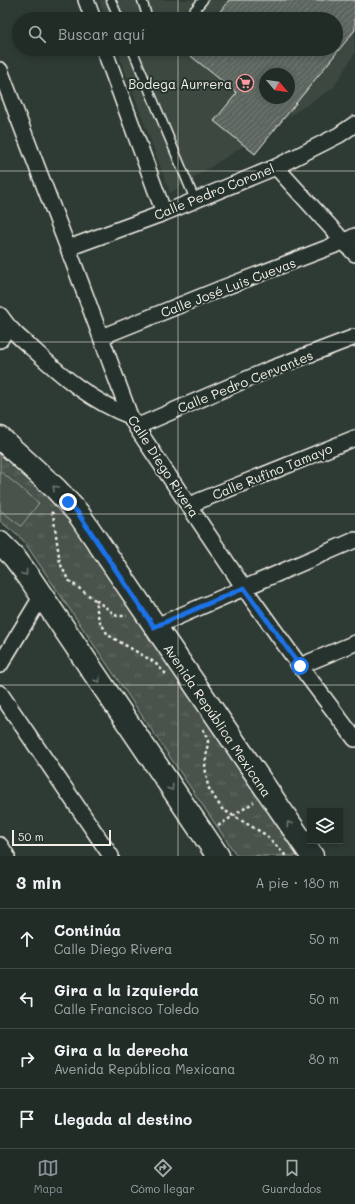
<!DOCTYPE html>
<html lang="es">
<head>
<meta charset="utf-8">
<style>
	body { margin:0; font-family:Mali,sans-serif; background:#2e3833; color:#f1f3f6 }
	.controls { position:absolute; right:12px; bottom:12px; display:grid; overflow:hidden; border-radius:0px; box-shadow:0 2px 6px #0003 }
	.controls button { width:36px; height:36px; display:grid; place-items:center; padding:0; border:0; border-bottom:1px solid #3f4844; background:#222c27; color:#f1f3f6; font:20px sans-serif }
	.compass { position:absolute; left:259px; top:68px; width:36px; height:36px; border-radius:50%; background:#222c27; box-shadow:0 2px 6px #0003; rotate:119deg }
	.scale { position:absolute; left:12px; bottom:10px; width:99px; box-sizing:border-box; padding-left:4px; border:2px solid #f4f1e8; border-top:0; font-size:11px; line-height:14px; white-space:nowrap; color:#f4f1e8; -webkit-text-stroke:3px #26332d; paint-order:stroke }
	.stop { position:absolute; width:12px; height:12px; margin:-9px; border:3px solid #1a73e8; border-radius:50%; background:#fff }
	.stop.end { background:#1a73e8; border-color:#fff; box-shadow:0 1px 4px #0008 }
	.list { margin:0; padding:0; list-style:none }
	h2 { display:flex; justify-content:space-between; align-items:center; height:52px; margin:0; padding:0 16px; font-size:17px }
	h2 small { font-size:13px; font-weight:400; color:#a2a7a7 }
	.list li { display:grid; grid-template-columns:26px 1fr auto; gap:12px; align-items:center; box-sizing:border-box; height:60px; padding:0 16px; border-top:1px solid #3f4844 }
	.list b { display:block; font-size:15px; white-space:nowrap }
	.list p { margin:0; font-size:13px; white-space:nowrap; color:#a2a7a7 }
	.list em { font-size:13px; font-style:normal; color:#a2a7a7 }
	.icon { flex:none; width:22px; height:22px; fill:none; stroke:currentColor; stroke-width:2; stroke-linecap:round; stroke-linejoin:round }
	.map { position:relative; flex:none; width:355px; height:856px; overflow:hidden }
	.search { position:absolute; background:#222c27; box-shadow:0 2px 6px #0003; left:12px; right:12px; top:12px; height:44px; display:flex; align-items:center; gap:10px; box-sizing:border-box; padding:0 14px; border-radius:22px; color:#a2a7a7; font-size:15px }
	.sheet { height:292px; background:#222c27 }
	nav { display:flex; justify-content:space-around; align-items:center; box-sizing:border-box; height:56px; border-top:1px solid #3f4844; background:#222c27; font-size:11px; color:#a2a7a7 }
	nav a { display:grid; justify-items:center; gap:2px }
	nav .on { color:#8c9099 }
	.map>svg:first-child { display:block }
	.built { fill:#3c4841; fill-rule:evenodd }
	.grass { fill:url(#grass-tufts); stroke:#9ea29a }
	.pitch { fill:#48524c; stroke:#9ea29a }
	.building { fill:url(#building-hatch); stroke:#f4f1e8; fill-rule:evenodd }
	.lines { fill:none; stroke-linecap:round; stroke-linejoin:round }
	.lane-casing { stroke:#f4f1e8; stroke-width:11 }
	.street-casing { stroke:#f4f1e8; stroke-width:18 }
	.secondary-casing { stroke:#f4f1e8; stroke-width:25 }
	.path { stroke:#f4f1e8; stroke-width:2.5; stroke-dasharray:3 3; stroke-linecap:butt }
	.lane { stroke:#26332d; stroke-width:8 }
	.street { stroke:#26332d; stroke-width:15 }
	.secondary { stroke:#26332d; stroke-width:22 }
	.oneway { stroke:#6e766e }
	.route { stroke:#1a73e8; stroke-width:5 }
	.grid { fill:none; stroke:#f4f1e8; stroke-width:1; stroke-opacity:0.55 }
	.labels { text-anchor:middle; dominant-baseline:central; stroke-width:4; stroke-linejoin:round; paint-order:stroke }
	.poi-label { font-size:13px; fill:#f4f1e8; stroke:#26332d; text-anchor:end }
	.street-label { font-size:13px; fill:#f4f1e8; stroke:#26332d }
</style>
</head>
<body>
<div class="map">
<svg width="355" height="856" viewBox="0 0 355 856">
	<defs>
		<pattern id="grass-tufts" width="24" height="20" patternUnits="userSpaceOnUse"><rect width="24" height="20" fill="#48524c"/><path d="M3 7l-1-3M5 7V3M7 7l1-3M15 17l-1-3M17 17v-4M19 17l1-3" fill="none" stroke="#636b66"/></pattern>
		<pattern id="building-hatch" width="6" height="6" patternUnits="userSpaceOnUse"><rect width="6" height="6" fill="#5c655e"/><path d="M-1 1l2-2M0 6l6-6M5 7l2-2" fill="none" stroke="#747c75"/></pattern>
	</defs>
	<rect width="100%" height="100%" fill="#2e3b34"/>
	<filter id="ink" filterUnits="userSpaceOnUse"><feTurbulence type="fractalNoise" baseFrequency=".025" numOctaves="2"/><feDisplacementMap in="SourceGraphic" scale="8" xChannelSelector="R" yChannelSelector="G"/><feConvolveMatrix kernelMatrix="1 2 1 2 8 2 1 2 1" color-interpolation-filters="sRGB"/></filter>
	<g filter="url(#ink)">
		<path class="built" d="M99,0H355V53L333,88L170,193L117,49H336V19H106ZM265,74H289V98H265Z"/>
		<path class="grass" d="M0,452L67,511L297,856H237L23,540L0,521Z"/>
		<path class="pitch" d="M0,471L39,503L21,526L0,510Z"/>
		<path class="building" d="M229,0H355V30L255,154L214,121L237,93L187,53L190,49H336V19H214ZM265,74H289V98H265Z"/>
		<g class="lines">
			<defs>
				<path id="lane" d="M111,0L119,19
					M142,0L148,19
					M187,19L203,0
					M132,49L195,200"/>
				<path id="street" d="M86,0L93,19
					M104,49L164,213
					M0,70L68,248L130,416L136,427L244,588L300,666L355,739
					M276,167L355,254
					M68,248L164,213L276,167L339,135L355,124
					M0,315C9,329 21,339 34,350C63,377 93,402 130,416
					M101,337L220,289L343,242L355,236
					M0,340L8,327
					M136,427L268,370L355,337
					M189,505L355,438
					M154,627L355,540
					M0,665L41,597
					M300,666L355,643
					M0,693L111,856
					M0,845L7,856"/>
				<path id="secondary" d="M0,438L56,489L78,513L312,856
					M0,543L14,557L29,577L218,856"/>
			</defs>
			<use href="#lane" class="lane-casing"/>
			<use href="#street" class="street-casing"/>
			<use href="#secondary" class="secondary-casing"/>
			<path class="path" d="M51,512L53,514L60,563L68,580L95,600L99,620L108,635L154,662L166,674
				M96,600L117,616H127
				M203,729L208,741L205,766L208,787L222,809L266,835L286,856
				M218,826L254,802"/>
			<use href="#lane" class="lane"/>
			<use href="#street" class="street"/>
			<use href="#secondary" class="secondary"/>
		</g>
		<defs><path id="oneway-chevron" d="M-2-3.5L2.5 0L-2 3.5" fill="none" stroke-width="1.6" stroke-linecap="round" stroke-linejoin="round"/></defs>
		<g class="oneway">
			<use href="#oneway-chevron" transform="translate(55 488) rotate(-136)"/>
			<use href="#oneway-chevron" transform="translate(25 573) rotate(54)"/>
			<use href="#oneway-chevron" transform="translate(98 680) rotate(56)"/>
			<use href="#oneway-chevron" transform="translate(171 788) rotate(56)"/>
			<use href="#oneway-chevron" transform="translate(289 824) rotate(-125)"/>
		</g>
	</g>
	<g class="lines" filter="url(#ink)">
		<path class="route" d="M68,502L78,513L154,627L244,588L300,666"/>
	</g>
	<path class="grid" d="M178,0V19M178,49V856M0,171H355M0,342H355M0,514H355M0,685H355"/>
	<defs>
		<symbol id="supermarket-ring" viewBox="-11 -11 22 22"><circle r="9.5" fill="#26332d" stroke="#ff9aa2" stroke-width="1.5"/><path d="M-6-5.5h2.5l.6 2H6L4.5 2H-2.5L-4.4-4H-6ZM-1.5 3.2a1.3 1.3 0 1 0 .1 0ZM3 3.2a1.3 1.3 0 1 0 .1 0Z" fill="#ff9aa2"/></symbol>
	</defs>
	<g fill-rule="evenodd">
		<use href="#supermarket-ring" x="235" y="73" width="20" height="20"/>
	</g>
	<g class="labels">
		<g class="poi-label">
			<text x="232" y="83">Bodega Aurrera</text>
		</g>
		<g class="street-label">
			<text transform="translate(214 191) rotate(-22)">Calle Pedro Coronel</text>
			<text transform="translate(228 287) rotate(-21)">Calle José Luis Cuevas</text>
			<text transform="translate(245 381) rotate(-22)">Calle Pedro Cervantes</text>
			<text transform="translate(164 466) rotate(57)">Calle Diego Rivera</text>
			<text transform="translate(272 471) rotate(-22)">Calle Rufino Tamayo</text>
			<text transform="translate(218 720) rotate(56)">Avenida República Mexicana</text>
		</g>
	</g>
</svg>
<div class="controls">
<button><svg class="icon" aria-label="layers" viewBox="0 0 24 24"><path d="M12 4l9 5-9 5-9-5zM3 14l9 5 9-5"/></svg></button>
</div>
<svg class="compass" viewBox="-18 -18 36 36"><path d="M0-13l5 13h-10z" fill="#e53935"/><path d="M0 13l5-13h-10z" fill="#a2a7a7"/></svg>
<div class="scale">50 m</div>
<div class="stop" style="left:300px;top:666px"></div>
<div class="stop end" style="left:68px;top:502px"></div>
<div class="search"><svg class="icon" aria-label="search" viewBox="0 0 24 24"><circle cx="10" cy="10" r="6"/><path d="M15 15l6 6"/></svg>Buscar aquí</div>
</div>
<section class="sheet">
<h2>3 min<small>A pie · 180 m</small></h2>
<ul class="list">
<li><svg class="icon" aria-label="ahead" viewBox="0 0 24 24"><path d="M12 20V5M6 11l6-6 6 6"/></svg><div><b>Continúa</b><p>Calle Diego Rivera</p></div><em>50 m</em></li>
<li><svg class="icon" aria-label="left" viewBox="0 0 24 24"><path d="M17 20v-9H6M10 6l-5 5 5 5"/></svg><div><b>Gira a la izquierda</b><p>Calle Francisco Toledo</p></div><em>50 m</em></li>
<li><svg class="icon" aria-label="right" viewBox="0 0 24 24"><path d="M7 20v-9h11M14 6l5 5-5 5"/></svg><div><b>Gira a la derecha</b><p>Avenida República Mexicana</p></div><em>80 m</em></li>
<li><svg class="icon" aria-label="arrive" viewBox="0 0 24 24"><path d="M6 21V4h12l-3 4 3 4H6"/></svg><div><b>Llegada al destino</b></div></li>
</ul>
</section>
<nav>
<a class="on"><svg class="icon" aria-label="map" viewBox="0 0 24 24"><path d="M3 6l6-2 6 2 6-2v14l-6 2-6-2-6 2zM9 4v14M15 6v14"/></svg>Mapa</a>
<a><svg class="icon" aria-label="directions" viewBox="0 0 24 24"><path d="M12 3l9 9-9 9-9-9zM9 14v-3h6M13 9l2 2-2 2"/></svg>Cómo llegar</a>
<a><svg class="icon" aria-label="saved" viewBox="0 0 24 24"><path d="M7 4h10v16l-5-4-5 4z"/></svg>Guardados</a>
</nav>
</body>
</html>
